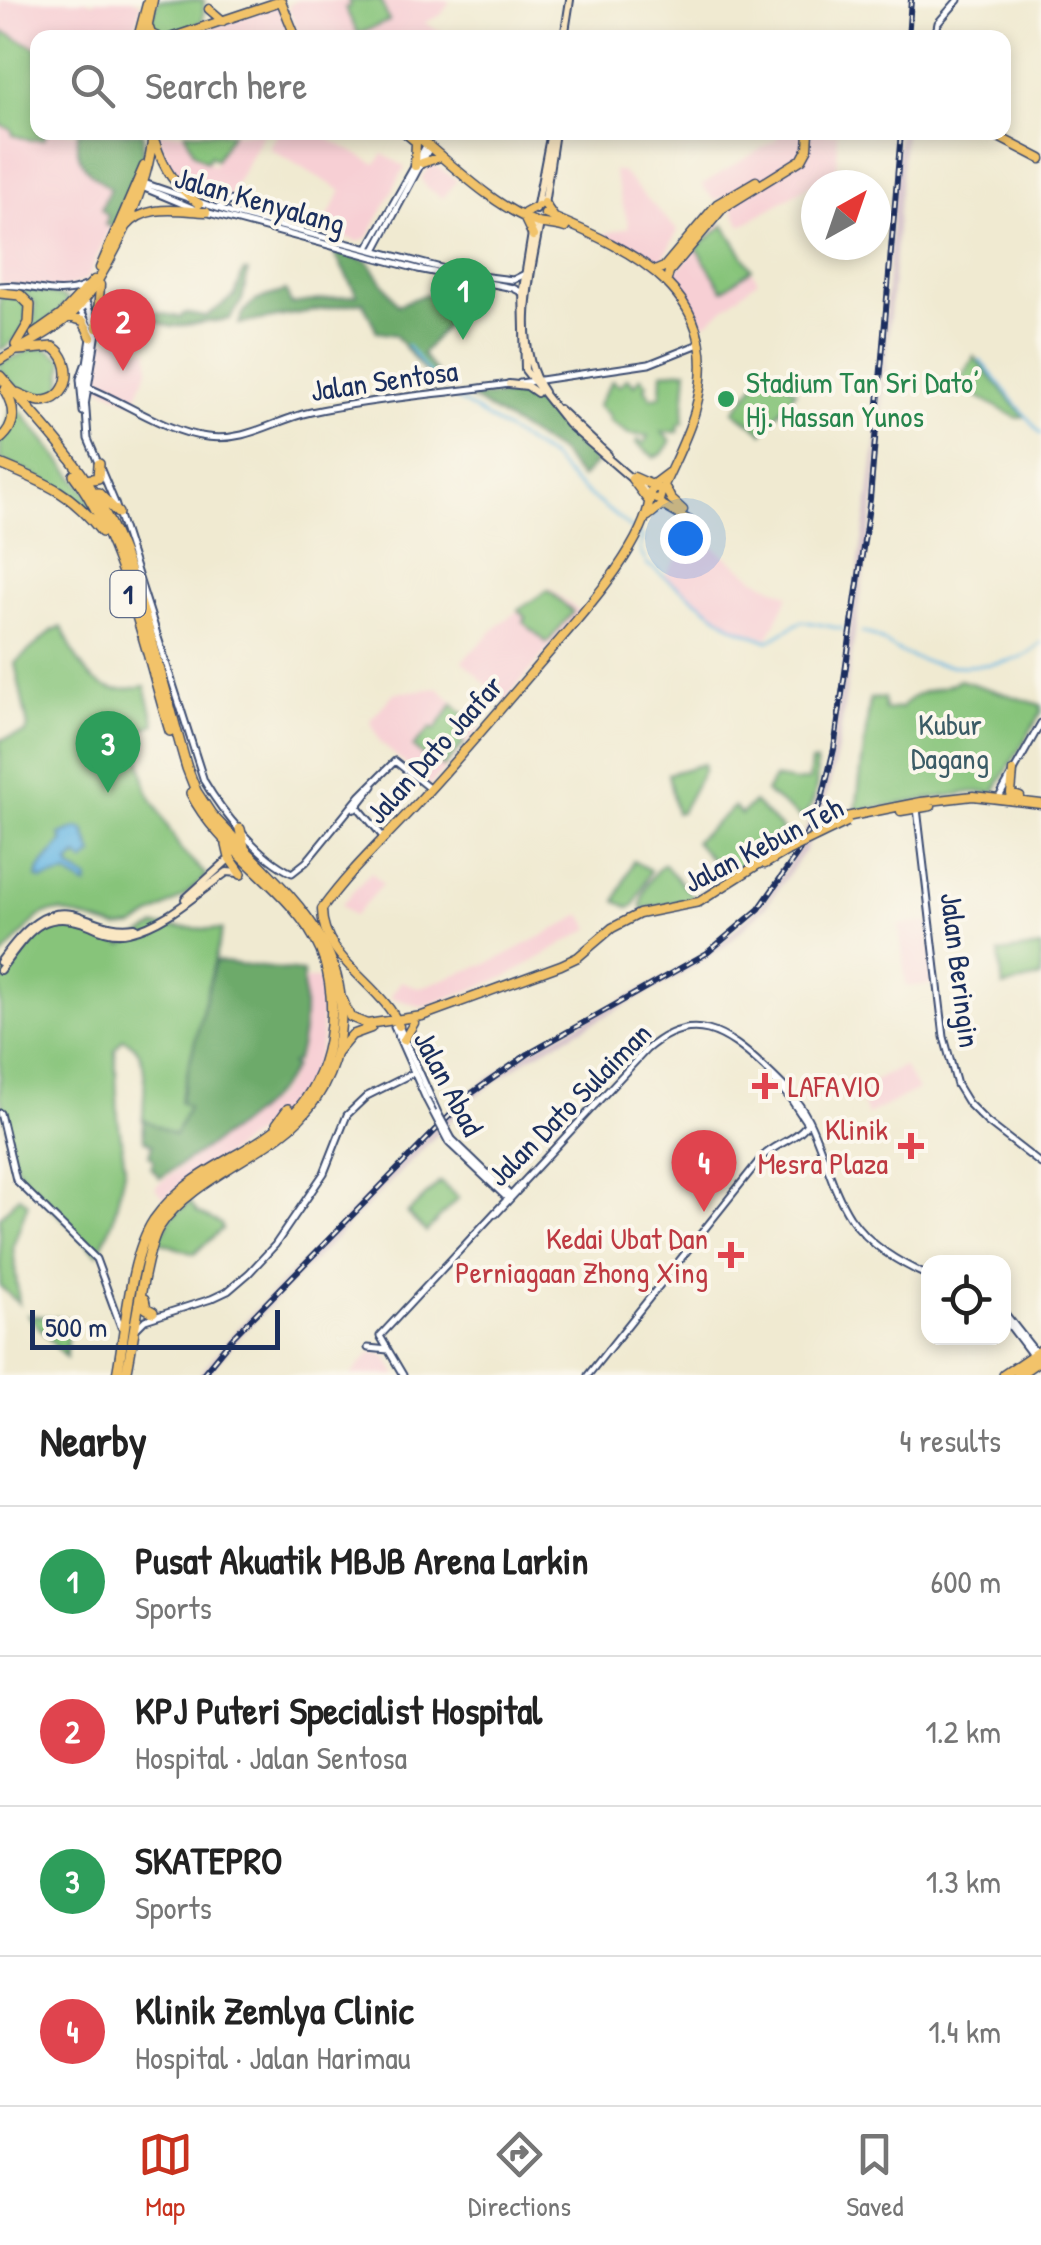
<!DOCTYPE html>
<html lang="en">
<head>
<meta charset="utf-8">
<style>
	body { margin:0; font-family:"Patrick Hand",sans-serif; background:#f6f6f6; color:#222 }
	.controls { position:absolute; right:30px; bottom:30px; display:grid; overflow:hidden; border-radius:20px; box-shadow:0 5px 15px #0003 }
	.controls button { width:90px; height:90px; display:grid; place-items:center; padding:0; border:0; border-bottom:2px solid #e0e0e0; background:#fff; color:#222; font:50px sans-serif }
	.compass { position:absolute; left:801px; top:170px; width:90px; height:90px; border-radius:50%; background:#fff; box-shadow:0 5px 15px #0003; rotate:40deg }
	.scale { position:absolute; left:30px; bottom:25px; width:250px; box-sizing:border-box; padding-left:10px; border:5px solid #1b2f5e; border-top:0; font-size:28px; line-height:35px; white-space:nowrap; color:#1b2f5e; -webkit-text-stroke:8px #fbf7ec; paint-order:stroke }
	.you { position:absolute; left:685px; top:538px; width:35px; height:35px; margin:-25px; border:8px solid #fff; border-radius:50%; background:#1a73e8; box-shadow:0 0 0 15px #1a73e833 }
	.badge { display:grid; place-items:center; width:65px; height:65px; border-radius:50%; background:#c8321e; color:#fff; font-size:32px; font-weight:700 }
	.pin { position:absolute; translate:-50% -82px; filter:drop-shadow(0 2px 5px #0008) }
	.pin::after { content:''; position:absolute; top:52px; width:35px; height:30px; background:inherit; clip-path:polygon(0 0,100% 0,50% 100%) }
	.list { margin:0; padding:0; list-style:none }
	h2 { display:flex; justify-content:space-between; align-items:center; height:130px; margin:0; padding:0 40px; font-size:42px }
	h2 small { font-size:32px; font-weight:400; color:#767676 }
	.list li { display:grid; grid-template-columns:65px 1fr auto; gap:30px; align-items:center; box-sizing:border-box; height:150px; padding:0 40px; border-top:2px solid #e0e0e0 }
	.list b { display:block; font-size:38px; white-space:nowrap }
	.list p { margin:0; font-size:32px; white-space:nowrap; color:#767676 }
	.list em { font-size:32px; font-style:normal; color:#767676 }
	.icon { flex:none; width:55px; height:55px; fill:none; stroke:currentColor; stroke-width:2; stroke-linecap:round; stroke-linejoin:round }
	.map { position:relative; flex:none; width:1041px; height:1375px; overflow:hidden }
	.search { position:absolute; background:#fff; box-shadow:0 5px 15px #0003; left:30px; right:30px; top:30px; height:110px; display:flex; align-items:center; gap:25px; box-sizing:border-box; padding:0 35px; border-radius:20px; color:#767676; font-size:38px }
	.sheet { height:730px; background:#fff }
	nav { display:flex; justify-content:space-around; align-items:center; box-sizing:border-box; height:140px; border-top:2px solid #e0e0e0; background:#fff; font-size:28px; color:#767676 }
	nav a { display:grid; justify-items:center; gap:5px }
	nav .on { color:#c8321e }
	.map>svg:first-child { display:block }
	.built { fill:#f7cfd4 }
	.industrial { fill:#d2bdc8 }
	.green { fill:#87c47a; stroke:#517a6c; stroke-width:2.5 }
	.forest { fill:#6daa6a; stroke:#446c64; stroke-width:2.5 }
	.water { fill:#68b7e3; stroke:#4273a0; stroke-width:2.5 }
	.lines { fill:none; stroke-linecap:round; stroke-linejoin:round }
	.stream { stroke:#68b7e3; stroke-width:2.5 }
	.tertiary-casing { stroke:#3b4b6f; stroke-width:9 }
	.secondary-casing { stroke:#3b4b6f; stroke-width:10 }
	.primary-casing { stroke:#3b4b6f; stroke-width:11 }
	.trunk-casing { stroke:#3b4b6f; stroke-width:12 }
	.tertiary { stroke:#fff; stroke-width:5 }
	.secondary { stroke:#fae7c3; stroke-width:6 }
	.primary { stroke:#f2c36a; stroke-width:8 }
	.trunk { stroke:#f2c36a; stroke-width:9 }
	.rail-casing { stroke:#1b2f5e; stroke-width:6 }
	.rail { stroke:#fbf7ec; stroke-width:2.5; stroke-dasharray:8; stroke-linecap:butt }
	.tertiary-bridge-casing { stroke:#3b4b6f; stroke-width:9; stroke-linecap:butt }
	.primary-bridge-casing { stroke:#3b4b6f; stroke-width:11; stroke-linecap:butt }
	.tertiary-bridge { stroke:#fff; stroke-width:5 }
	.primary-bridge { stroke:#f2c36a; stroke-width:8 }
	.leisure-dot { fill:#2e9e5b; stroke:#fbf7ec; stroke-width:4 }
	.health-dot { fill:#e0444e; stroke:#fbf7ec; stroke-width:4 }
	.labels { text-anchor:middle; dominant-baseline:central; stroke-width:8; stroke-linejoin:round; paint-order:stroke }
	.shield { fill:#fbf7ec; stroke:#5e6b89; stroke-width:2.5 }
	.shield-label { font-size:28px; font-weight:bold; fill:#1b2f5e }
	.street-label { font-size:30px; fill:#1b2f5e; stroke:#fbf7ec }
	.leisure-label { font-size:30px; fill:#27864d; stroke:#fbf7ec; text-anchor:start }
	.park-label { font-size:30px; fill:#3b5c66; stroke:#fbf7ec }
	.health-label { font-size:30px; fill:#be3a42; stroke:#fbf7ec; text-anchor:end }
</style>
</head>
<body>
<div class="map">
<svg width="1041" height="1375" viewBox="0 0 1041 1375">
	<rect width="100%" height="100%" fill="#fbf7ec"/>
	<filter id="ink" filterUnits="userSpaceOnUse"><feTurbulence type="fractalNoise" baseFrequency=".01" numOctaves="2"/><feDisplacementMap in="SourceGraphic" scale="20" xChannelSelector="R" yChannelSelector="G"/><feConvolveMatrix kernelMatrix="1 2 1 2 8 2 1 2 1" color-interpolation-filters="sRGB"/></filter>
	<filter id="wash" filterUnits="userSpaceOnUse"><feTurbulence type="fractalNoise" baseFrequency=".0048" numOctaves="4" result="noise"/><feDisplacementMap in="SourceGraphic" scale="40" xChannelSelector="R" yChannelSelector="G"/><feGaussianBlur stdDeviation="2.25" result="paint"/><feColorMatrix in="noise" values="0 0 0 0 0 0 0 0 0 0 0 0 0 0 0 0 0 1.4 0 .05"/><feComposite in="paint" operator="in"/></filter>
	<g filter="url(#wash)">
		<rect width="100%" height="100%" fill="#f0ead1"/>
		<path class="built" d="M0,0H86L93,3L95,0H131L141,3L134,37L38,38V132L141,133L143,150L87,280L59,291L0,283Z
			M297,0H448L449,3L441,15L424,23L443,32L440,38L299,37L288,6Z
			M280,3L292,33L281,37L202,38L200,32Z
			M279,132L317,133L376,164L383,154L405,167L368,237L358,242L322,227L342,191L269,148Z
			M157,133H189L192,149L213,166L233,133H263L227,202L213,203L182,182L170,166Z
			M778,133H837V169L741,226L727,197L714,200L701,185L777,139Z
			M432,163L457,180L443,198L426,187L421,178Z
			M613,170L622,172L678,231L658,267L646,257L601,235L629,227Z
			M720,222L758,280L704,325L672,276Z
			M102,339L124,340L125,349H149V368L134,402L96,385L93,380L98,369Z
			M695,533L756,579L789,595L768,638L733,626L665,576Z
			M549,588L580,612L504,701L462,661L501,623Z
			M438,688L481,727L430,786L380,742L370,720L394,693Z
			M371,872L383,884L354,916L341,905Z
			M582,915L591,928L506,977L423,1007L390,997L401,981L419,988L496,960Z
			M929,922L936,984L906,987L899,925Z
			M305,979H320L322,1038L317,1060L304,1088L291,1105L254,1135L164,1198L155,1188L158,1184L274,1098L287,1082L300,1056Z
			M903,1066L918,1090L867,1115L857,1090Z
			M378,1352L385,1355L398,1375H351L371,1353Z"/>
		<path class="industrial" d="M898,133H905L874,504L837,754L825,802L805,851L766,906L726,945L681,975L527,1059L468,1102L241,1335L207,1375H199L236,1330L463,1097L524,1053L678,970L722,941L763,902L799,848L827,775L868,503L876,441Z"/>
		<path class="green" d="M158,0H204L203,20L189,30L153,33L151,24Z
			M348,0H381L389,21L358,34L345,8L350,6Z
			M4,32L37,48L38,132L46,133L44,139L31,140L13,135L12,130L0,124V49Z
			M185,133V132L232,133L216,160L210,156L206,162L194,153Z
			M724,225L752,269L723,290L696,248Z
			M15,286C30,291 58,293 68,299L59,312L26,337L34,325L35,303L25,295L0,292V288Z
			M0,296L18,297L26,305C29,327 19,339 0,350Z
			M46,348L64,360L61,391C31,405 20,392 0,370V363L32,349Z
			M974,357L1024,416L1017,418L960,387L958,384Z
			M767,368L796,391L763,433L734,411Z
			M687,370L683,423L679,424L678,432H662L671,441L662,454L654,457L636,443L638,440L644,444L648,436L629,434L608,420L610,416L597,406L612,381L620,386L627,378L635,385L641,377L647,384L645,388L651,398L661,395L662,372Z
			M14,403L85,491L107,534C70,495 50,480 0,460V441Z
			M548,590L573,612L547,643L523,622L526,618L518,610Z
			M62,627C72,650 85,683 112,689C122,691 136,687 145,686L155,724L135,733L147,790L181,850L207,876L184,896L134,926L117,928L60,911L48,913L38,917L0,959V740L26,733L28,727L15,663L53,630Z
			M960,680L1041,705V713L994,792H972L856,811L870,699L884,698L885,710L901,708C919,686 936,693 960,680Z
			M453,704L474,723L460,740L464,744L443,767L436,761L433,765L413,747L431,728L435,730Z
			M811,762H816C818,783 817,803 802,819L766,792L774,778L795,782L809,780Z
			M703,764L704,769L681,812L676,813L668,774Z
			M754,802L783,830L728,878L695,841L734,807L741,815Z
			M633,861L650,870L635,904L630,908L616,901Z
			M664,864L695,899L642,909C640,893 651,874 664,864Z
			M68,921L123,945L156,926L222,930L180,1102L188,1106L175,1136L143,1119C143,1092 153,1051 123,1039L115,1049L118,1118L125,1167L113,1220L98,1254L22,1177L14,1161L0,1095V979L35,934L53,923Z
			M1041,947V977L1003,987L999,953Z
			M440,1182L458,1198L426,1232L407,1214Z
			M19,1196L28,1203L13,1246L19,1304L0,1286V1217Z
			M190,1202L197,1212L221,1224L222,1229L194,1254L158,1241L172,1216Z
			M28,1315L68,1319L66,1358Z"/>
		<path class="forest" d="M78,132L143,133V156L116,228L105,225L108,216L101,209L110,188C89,174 72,160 78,132Z
			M333,251L368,261L398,305L426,294L443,299L456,284L468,290L467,300L422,354L446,386L440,390L395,335L377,332L363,302L239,324C245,300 264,297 286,291L291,304L357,295Z
			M243,272H248L242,300L230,319L171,327L120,309L121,305L180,317L185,313L206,317L235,295Z
			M522,394L533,399L596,462L581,479L560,453L469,397Z
			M215,961L303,972C304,1002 307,1032 296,1061L291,1064L294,1067C270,1112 202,1149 160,1178L151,1167L154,1160L149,1155L152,1145L144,1140L143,1119L175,1135L188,1107L180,1102Z"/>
		<path class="water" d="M77,828L84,830L93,854L84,862L77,856L69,863L71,869L88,879L87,886L67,874L41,880L37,877C41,862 55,854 63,840L60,835Z"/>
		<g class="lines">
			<path class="stream" d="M407,345L441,388
				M980,360L1041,434
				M457,399L551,458L574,483L642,537L640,551L647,564L733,627L768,641L802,621L843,629
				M862,632C875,636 880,639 890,646C922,667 962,669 999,663C1016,660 1029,656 1041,643"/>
		</g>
	</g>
	<g filter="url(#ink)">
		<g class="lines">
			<defs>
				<path id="tertiary" d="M935,38L938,23L958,0
					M144,183L231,213L464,274L513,280L525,274
					M142,187L195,209
					M238,201L240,210L246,215
					M218,208L232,200
					M205,212L418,269L513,288L523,293
					M369,246L427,144
					M375,250L430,147
					M0,286C30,282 55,300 85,286
					M520,383L649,364L699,344
					M87,387C125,402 166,432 207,437C247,442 274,420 311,412C376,398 443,394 509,384
					M83,412L80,379L85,365
					M84,412L97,332L87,304L80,310L92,332L84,382L88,439L115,503L204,781C222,812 259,858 292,873L306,862L360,796L395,761L430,789
					M998,799L1041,723
					M358,807L384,838
					M917,808L944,1037L957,1085L968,1103L987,1122L1041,1164
					M355,809L373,786
					M399,1026L438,1113
					M394,1027L426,1099
					M769,1076L790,1098L806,1122
					M0,1113L16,1180L96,1259L121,1327
					M452,1139L510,1195
					M449,1143L508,1199
					M496,1214L522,1186
					M1004,1312L1037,1354
					M1004,1318L1032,1355
					M137,1328L145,1320L211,1299L228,1291L249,1273L275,1245L324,1173L347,1115L367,1096L413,1073
					M368,1348L388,1350
					M403,1375L380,1336L646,1050C692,1009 726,1032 764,1067C781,1083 797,1098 808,1119C824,1151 831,1188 850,1217C870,1246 898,1262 928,1276
					M588,1375L762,1157C775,1144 797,1139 807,1124"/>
				<path id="secondary" d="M564,38L570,0
					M544,205L555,132
					M536,210L551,132
					M534,221L523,289L525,370L568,424L649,494
					M540,223C530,275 512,345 544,392
					M509,384L527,386L537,393
					M559,409L608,455
					M185,899L228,860
					M0,962C21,935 44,902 82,917C102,924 114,930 135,927
					M0,970C28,933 42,905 92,926C104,932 116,935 129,932C166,924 197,893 227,872L239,873"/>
				<path id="primary" d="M209,9L223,21
					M148,25L151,34L160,38
					M138,38L148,0
					M145,38L153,0
					M170,38L281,1L296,38
					M404,132L416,142
					M412,132C451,163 489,203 535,222C542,225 555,224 565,228
					M989,132L1041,159
					M155,142C164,170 175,186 199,204
					M422,163L437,158
					M415,166L416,142
					M544,203L553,216
					M525,213L538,206
					M545,214C636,251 728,294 695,411C687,439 673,464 662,490
					M524,217L533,236
					M126,227C146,203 178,211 206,212
					M100,268L144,166
					M657,270L664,267L717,204L756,181
					M667,280L669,272L723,208L802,159L808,148L809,132
					M69,317L83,321L91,337
					M97,328L100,285
					M34,334L61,315L94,280
					M0,360C24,345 51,333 72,314C105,284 155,176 152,132
					M634,477L652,485L668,473
					M632,479L647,499
					M666,489L671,499L683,510
					M648,516L662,505L690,521
					M1013,771L1011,794L1020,797
					M901,811L931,806
					M846,817L921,802L973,796L1041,804
					M765,864L787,851
					M343,1000L350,1017L367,1024L422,1016L561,965L578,957L612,928L639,914L699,902L787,846
					M399,1026C385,987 321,959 322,909C347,874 379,844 409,812C454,764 497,713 540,663C572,625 651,542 650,492L655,487L662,490L659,500L650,497
					M404,1040L414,1023
					M336,1054L352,1035L371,1028"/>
				<path id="trunk" d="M0,293L20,295L30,305L29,323L16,345
					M0,376C33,414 71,453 96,497C139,571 162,684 187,768L196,791L211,814C274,885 361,940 337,1048C329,1084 309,1114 280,1135C243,1162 184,1188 159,1227C145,1247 133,1345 126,1375
					M17,393C24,396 32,400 40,401C70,402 76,362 53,347L18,350
					M0,439C17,425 15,408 5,390
					M0,464C46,483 71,492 102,532
					M74,475C122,537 147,655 170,731
					M86,480L98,478L99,464
					M98,493L118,513
					M240,829L244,847
					M227,845L230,858L241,874
					M277,1124L288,1109
					M144,1299L146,1308L153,1312
					M117,1375C126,1330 129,1258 154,1220C207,1144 308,1155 329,1041C334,1012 332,978 321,951C294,888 221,854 191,793
					M1004,1375L1041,1350
					M1018,1375L1041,1359"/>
			</defs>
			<use href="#tertiary" class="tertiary-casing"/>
			<use href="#secondary" class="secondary-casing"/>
			<use href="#primary" class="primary-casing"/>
			<use href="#trunk" class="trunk-casing"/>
			<use href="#tertiary" class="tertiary"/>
			<use href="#secondary" class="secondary"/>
			<use href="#primary" class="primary"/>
			<use href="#trunk" class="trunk"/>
			<defs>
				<path id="rail" d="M908,38L911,0
					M202,1375L232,1338L472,1093L528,1054L707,953L759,909L798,853L822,799L834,749L870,499L901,132"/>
			</defs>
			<use href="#rail" class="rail-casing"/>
			<use href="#rail" class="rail"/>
			<defs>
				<path id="tertiary-bridge" d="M426,1099L449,1143
					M438,1113L452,1139"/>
				<path id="primary-bridge" d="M787,851L847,822"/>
			</defs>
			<use href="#tertiary-bridge" class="tertiary-bridge-casing"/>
			<use href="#primary-bridge" class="primary-bridge-casing"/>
			<use href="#tertiary-bridge" class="tertiary-bridge"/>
			<use href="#primary-bridge" class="primary-bridge"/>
		</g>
	</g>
	<circle class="leisure-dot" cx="726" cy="399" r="10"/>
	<g class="health-dot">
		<path d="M760 1071h10v10h10v10h-10v10h-10v-10h-10v-10h10z"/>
		<path d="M906 1131h10v10h10v10h-10v10h-10v-10h-10v-10h10z"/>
		<path d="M726 1240h10v10h10v10h-10v10h-10v-10h-10v-10h10z"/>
	</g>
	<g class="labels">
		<rect class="shield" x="110.5" y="571" width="35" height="46" rx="8"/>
		<g class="shield-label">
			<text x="128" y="594">1</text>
		</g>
		<g class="street-label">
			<text transform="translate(260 200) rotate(16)">Jalan Kenyalang</text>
			<text transform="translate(384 380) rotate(-8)">Jalan Sentosa</text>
			<text transform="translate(434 749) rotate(-48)">Jalan Dato Jaafar</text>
			<text transform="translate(763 844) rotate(-27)">Jalan Kebun Teh</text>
			<text transform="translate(961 970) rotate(83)">Jalan Beringin</text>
			<text transform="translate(449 1083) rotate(62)">Jalan Abad</text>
			<text transform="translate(569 1104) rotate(-45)">Jalan Dato Sulaiman</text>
		</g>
		<g class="leisure-label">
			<text x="746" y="382">Stadium Tan Sri Dato’<tspan x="746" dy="34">Hj. Hassan Yunos</tspan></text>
		</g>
		<g class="park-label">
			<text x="950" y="724">Kubur<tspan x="950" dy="34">Dagang</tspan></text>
		</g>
		<g class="health-label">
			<text x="788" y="1086" text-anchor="start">LAFAVIO</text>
			<text x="888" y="1129">Klinik<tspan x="888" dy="34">Mesra Plaza</tspan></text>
			<text x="708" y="1238">Kedai Ubat Dan<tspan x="708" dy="34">Perniagaan Zhong Xing</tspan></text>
		</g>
	</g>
</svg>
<div class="controls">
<button><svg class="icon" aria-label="locate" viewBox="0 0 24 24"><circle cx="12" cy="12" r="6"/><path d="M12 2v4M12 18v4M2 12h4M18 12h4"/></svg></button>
</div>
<svg class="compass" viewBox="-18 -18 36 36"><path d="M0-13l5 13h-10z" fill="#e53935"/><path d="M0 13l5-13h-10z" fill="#767676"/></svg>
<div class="scale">500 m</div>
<div class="you"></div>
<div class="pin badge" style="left:463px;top:340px;background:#2e9e5b">1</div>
<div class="pin badge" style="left:123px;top:371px;background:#e0444e">2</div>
<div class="pin badge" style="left:108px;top:793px;background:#2e9e5b">3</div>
<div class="pin badge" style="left:704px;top:1212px;background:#e0444e">4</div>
<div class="search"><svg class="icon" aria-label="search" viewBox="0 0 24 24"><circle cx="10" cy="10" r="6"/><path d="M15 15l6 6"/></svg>Search here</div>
</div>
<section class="sheet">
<h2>Nearby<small>4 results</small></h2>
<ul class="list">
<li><span class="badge" style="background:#2e9e5b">1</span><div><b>Pusat Akuatik MBJB Arena Larkin</b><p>Sports</p></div><em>600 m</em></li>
<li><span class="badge" style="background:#e0444e">2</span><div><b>KPJ Puteri Specialist Hospital</b><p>Hospital · Jalan Sentosa</p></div><em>1.2 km</em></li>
<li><span class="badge" style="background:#2e9e5b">3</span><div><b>SKATEPRO</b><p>Sports</p></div><em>1.3 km</em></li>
<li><span class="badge" style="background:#e0444e">4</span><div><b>Klinik Zemlya Clinic</b><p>Hospital · Jalan Harimau</p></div><em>1.4 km</em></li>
</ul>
</section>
<nav>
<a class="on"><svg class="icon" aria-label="map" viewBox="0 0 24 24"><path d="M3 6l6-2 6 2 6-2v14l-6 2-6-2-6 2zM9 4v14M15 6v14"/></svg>Map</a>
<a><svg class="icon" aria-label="directions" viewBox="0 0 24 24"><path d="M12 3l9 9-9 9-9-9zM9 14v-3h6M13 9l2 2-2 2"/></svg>Directions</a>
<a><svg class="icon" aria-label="saved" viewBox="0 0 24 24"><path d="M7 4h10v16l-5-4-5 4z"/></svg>Saved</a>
</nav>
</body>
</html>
